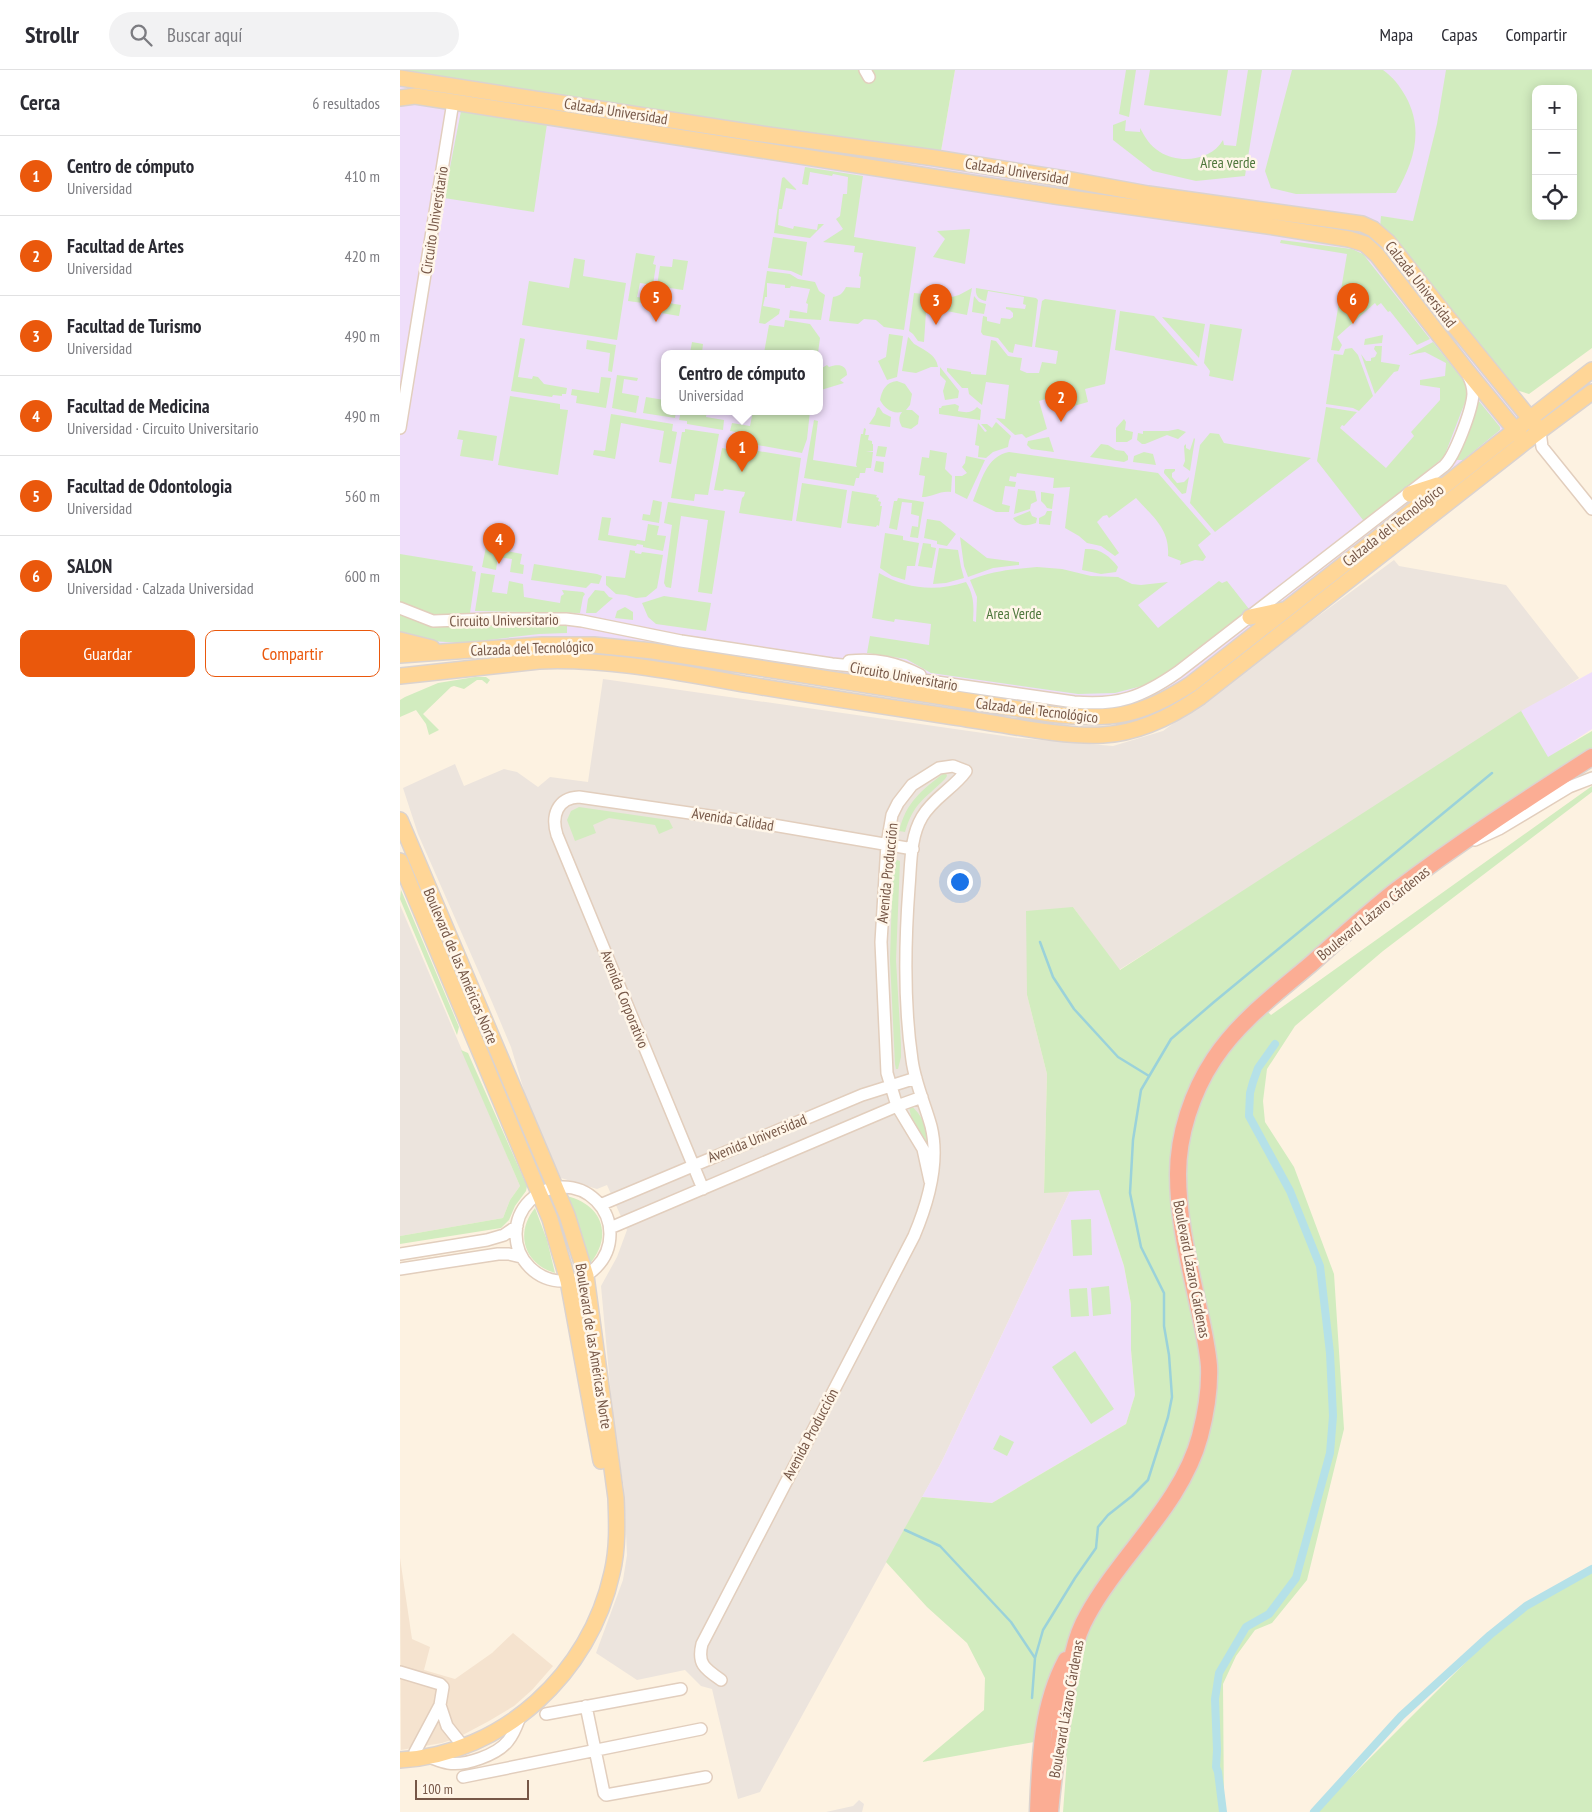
<!DOCTYPE html>
<html lang="es">
<head>
<meta charset="utf-8">
<style>
	body { margin:0; font-family:"PT Sans Narrow",sans-serif; background:#f2f2f3; color:#2b2b33 }
	.controls { position:absolute; right:15px; top:15px; display:grid; overflow:hidden; border-radius:10px; box-shadow:0 2px 12px #0003 }
	.controls button { width:45px; height:45px; display:grid; place-items:center; padding:0; border:0; border-bottom:1px solid #e1e1e2; background:#fff; color:#2b2b33; font:25px sans-serif }
	.scale { position:absolute; left:15px; bottom:12px; width:114px; box-sizing:border-box; padding-left:5px; border:2px solid #765747; border-top:0; font-size:14px; line-height:18px; white-space:nowrap; color:#765747; -webkit-text-stroke:4px #fff6e9; paint-order:stroke }
	.you { position:absolute; left:559px; top:811px; width:18px; height:18px; margin:-12px; border:4px solid #fff; border-radius:50%; background:#1a73e8; box-shadow:0 0 0 8px #1a73e833 }
	.badge { display:grid; place-items:center; width:32px; height:32px; border-radius:50%; background:#ea580c; color:#fff; font-size:16px; font-weight:700 }
	.pin { position:absolute; translate:-50% -41px; filter:drop-shadow(0 1px 2px #0008) }
	.pin::after { content:''; position:absolute; top:26px; width:18px; height:15px; background:inherit; clip-path:polygon(0 0,100% 0,50% 100%) }
	.popup { position:absolute; left:261px; top:280px; width:162px; height:65px; box-sizing:border-box; display:grid; place-content:center; border-radius:10px; background:#fff; filter:drop-shadow(0 1px 4px #0005); font-size:16px; white-space:nowrap; color:#7c7c81 }
	.popup b { font-size:19px; color:#2b2b33 }
	.popup::after { content:''; position:absolute; left:50%; top:100%; margin-left:-10px; border:10px solid transparent; border-top-color:#fff }
	.list { margin:0; padding:0; list-style:none }
	h2 { display:flex; justify-content:space-between; align-items:center; height:65px; margin:0; padding:0 20px; font-size:21px }
	h2 small { font-size:16px; font-weight:400; color:#7c7c81 }
	.list li { display:grid; grid-template-columns:32px 1fr auto; gap:15px; align-items:center; box-sizing:border-box; height:80px; padding:0 20px; border-top:1px solid #e1e1e2 }
	.list b { display:block; font-size:19px; white-space:nowrap }
	.list p { margin:0; font-size:16px; white-space:nowrap; color:#7c7c81 }
	.list em { font-size:16px; font-style:normal; color:#7c7c81 }
	.actions { display:flex; gap:10px; padding:15px 20px }
	.actions a { flex:1; padding:11px 0; border:1px solid #ea580c; border-radius:10px; text-align:center; font-size:18px; color:#ea580c }
	.actions .main { background:#ea580c; color:#fff }
	.icon { flex:none; width:28px; height:28px; fill:none; stroke:currentColor; stroke-width:2; stroke-linecap:round; stroke-linejoin:round }
	.map { position:relative; flex:none; width:1192px; height:1742px; overflow:hidden }
	header { display:flex; align-items:center; gap:30px; box-sizing:border-box; height:70px; padding:0 25px; background:#fff; border-bottom:1px solid #e1e1e2 }
	header strong { font-size:24px }
	nav { display:flex; gap:28px; margin-inline-start:auto; font-size:18px }
	.search { width:350px; height:45px; background:#f2f2f3; display:flex; align-items:center; gap:12px; box-sizing:border-box; padding:0 18px; border-radius:28px; color:#7c7c81; font-size:19px }
	main { display:flex }
	aside { flex:1; background:#fff }
	.map>svg:first-child { display:block }
	.residential { fill:#f5e3cf }
	.industrial { fill:#ece4dd }
	.education { fill:#efdefa; fill-rule:evenodd }
	.green { fill:#d2ecbf; fill-rule:evenodd }
	.lines { fill:none; stroke-linecap:round; stroke-linejoin:round }
	.stream { stroke:#9bd2da; stroke-width:2.5 }
	.canal { stroke:#b5e1e8; stroke-width:8 }
	.minor-casing { stroke:#e2cebd; stroke-width:14 }
	.major-casing { stroke:#dbd3cf; stroke-width:18 }
	.highway-casing { stroke:#dbd3cf; stroke-width:19 }
	.minor { stroke:#fff; stroke-width:11 }
	.major { stroke:#ffd697; stroke-width:15 }
	.highway { stroke:#fbad94; stroke-width:16 }
	.labels { text-anchor:middle; dominant-baseline:central; stroke-width:5; stroke-linejoin:round; paint-order:stroke }
	.street-label { font-size:15px; fill:#765747; stroke:#fff6e9 }
	.park-label { font-size:15px; fill:#4e773c; stroke:#fff6e9 }
</style>
</head>
<body>
<header>
<strong>Strollr</strong>
<div class="search"><svg class="icon" aria-label="search" viewBox="0 0 24 24"><circle cx="10" cy="10" r="6"/><path d="M15 15l6 6"/></svg>Buscar aquí</div>
<nav><a>Mapa</a><a>Capas</a><a>Compartir</a></nav>
</header>
<main>
<aside>
<h2>Cerca<small>6 resultados</small></h2>
<ul class="list">
<li><span class="badge">1</span><div><b>Centro de cómputo</b><p>Universidad</p></div><em>410 m</em></li>
<li><span class="badge">2</span><div><b>Facultad de Artes</b><p>Universidad</p></div><em>420 m</em></li>
<li><span class="badge">3</span><div><b>Facultad de Turismo</b><p>Universidad</p></div><em>490 m</em></li>
<li><span class="badge">4</span><div><b>Facultad de Medicina</b><p>Universidad · Circuito Universitario</p></div><em>490 m</em></li>
<li><span class="badge">5</span><div><b>Facultad de Odontologia</b><p>Universidad</p></div><em>560 m</em></li>
<li><span class="badge">6</span><div><b>SALON</b><p>Universidad · Calzada Universidad</p></div><em>600 m</em></li>
</ul>
<div class="actions"><a class="main">Guardar</a><a>Compartir</a></div>
</aside>
<div class="map">
<svg width="1192" height="1742" viewBox="0 0 1192 1742">
	<rect width="100%" height="100%" fill="#fdf2e1"/>
	<path class="residential" d="M0,1488L12,1569L30,1577L24,1600L55,1609L92,1583L113,1563L153,1596L132,1620L114,1636L89,1651L57,1668L42,1673L1,1680Z"/>
	<path class="industrial" d="M994,490L999,496L1106,515L1179,608L719,900L673,837L627,925L647,1004L644,1122L670,1121L541,1393L360,1722L338,1729L312,1619L301,1616L285,1600L237,1610L196,1583L223,1510L227,1485L224,1418L214,1359L201,1216L217,1187L227,1160L207,1115L197,1119L161,1108L128,1034L111,977L92,932L18,764L3,718L55,694L64,716L104,699L117,702L138,717L150,707L188,712L203,609L618,668L713,676L763,661Z
		M0,835L120,1116L110,1130L103,1148L0,1166Z
		M459,1730L464,1734L462,1742H426L453,1736Z"/>
	<path class="education" d="M555,0H1050L1089,281L1130,339L767,624L725,640L680,643L250,575L0,580V2L540,87ZM264,283H420V341H264Z
		M1192,602V659L1148,688L1121,641Z
		M699,1119L724,1196L731,1234V1280L735,1325L726,1354L592,1433L522,1427L541,1393L670,1121Z"/>
	<path class="green" d="M0,0H555L540,87L0,2Z
		M726,0H736L729,47L719,44Z
		M750,0H828L821,46L744,35Z
		M848,0H862L845,106L796,111L753,101L713,70V55L726,50L725,61L740,62V58C745,67 750,76 760,82C779,94 811,91 823,70L824,75L836,76Z
		M892,0H983C993,7 1000,16 1006,27C1024,60 1014,92 996,123L896,124L871,118L865,101Z
		M1046,0H1192V278L1129,324L1116,320L980,158L981,146L1013,151L1037,54ZM1136,19H1173V146H1136Z
		M61,41L147,54L134,142L44,128Z
		M405,97L463,106L454,167L516,177L504,260L484,257L476,250L464,249L458,254L429,251L433,227C440,226 443,223 446,217L460,218L461,207L459,206L463,183L454,182L455,176L423,172L443,159L436,149L440,146L443,124H447L448,107L433,104L432,106L410,102L408,115L402,114Z
		M384,107L397,120L386,118L382,139H379L378,155L393,159L394,156L417,160L418,154H424L410,168L374,163L382,108Z
		M570,159L565,194L533,187L545,169L537,161Z
		M373,167L407,172L402,206L391,201L368,198Z
		M881,170L952,179L963,184L1030,269L1017,275L990,241L988,242L981,233L977,236L975,233L937,267L942,275L939,281L931,280L947,184L880,173Z
		M236,183L255,186L253,194L256,195L253,215L240,213L237,227L250,229V234L228,231Z
		M174,188L185,190L183,206L226,213L217,270L122,255L129,211L169,218Z
		M273,189L288,191L283,220L257,216L260,196L272,197Z
		M367,201L390,204L398,209L415,212L419,221L425,225L421,250L389,248L390,240L407,243L408,234L406,233L410,219L391,216L390,218H385V215L367,213V227H365L363,236L380,239L379,244L365,254L359,253Z
		M572,218L567,245L531,238L526,242L524,272L518,271L513,264L509,261L514,223L552,227L559,225Z
		M576,218L636,228L638,230L632,277L615,274L613,283L609,282L598,268L583,265L581,262L583,246L587,247V251L600,254L601,248L610,249L613,247V243L610,240L606,239V237L625,239L626,235L623,234L624,227L588,221L586,231C579,230 575,226 576,218Z
		M574,226L579,232L586,234L584,244L572,242Z
		M645,229L716,240L705,314L685,319L688,332L670,337L665,323L639,331L647,359L626,368L622,364L615,365L596,348L605,349L609,315L586,312L582,335L569,324L568,318H562L547,301V298L571,302V304L586,305L591,270L596,271L608,286L622,288L620,300L627,303H639L642,292L656,294L658,281L635,277L642,231Z
		M263,232L281,235L279,246L261,243Z
		M720,241L754,246L798,296L715,280Z
		M762,247L805,254L799,288Z
		M385,250L410,254L420,268L418,283H364L369,255L384,257Z
		M810,254L842,259L833,311L809,306L810,301L804,293Z
		M489,264L503,266L497,307L487,310L478,291L486,287Z
		M983,265L982,273L964,275L965,269Z
		M508,267C511,269 512,273 516,275C526,281 536,285 538,297H531L516,303L502,301Z
		M120,268L125,269L118,307L132,309L133,306L138,307L144,314L167,318L166,324H162V326L153,325L152,327L111,321Z
		M187,270L216,275L212,302L208,301L210,283L186,279Z
		M292,272L303,274L302,283H290Z
		M1033,272L1067,315L1068,320L1067,327L1044,387L967,450H963L917,391L926,337L957,342L944,356L942,355L940,358L986,398L1014,366L1011,362L1040,330V318L1020,315V310L1045,306L1046,293L1025,282L1008,285Z
		M975,276H982L981,292L1000,295L998,301L994,302L975,324L961,284L966,291H971V288L975,287L977,283L974,279Z
		M952,278L958,285L973,326L959,341L953,338L926,334L934,284L943,285L945,279Z
		M427,295L429,297C437,294 447,294 447,305L440,310L444,313L421,320L420,318V299Z
		M540,297L559,321L558,328L545,330L543,321L546,311L540,305Z
		M217,305L238,308L237,311L224,309L222,323L239,326L236,343L212,338Z
		M201,307L211,308L206,338L176,333L177,326L171,325L172,319L199,323Z
		M497,311L505,314L512,324L510,335L506,340H512L519,346L518,354L511,359L502,357C499,351 498,347 502,342C492,344 485,339 480,330C482,320 486,312 497,311Z
		M110,326L160,334V339L168,340L158,405L98,395Z
		M246,327L264,330V341H276L275,348L243,343Z
		M1078,330L1100,357V360L1063,390H1056Z
		M555,334L559,336L558,341C566,343 572,343 577,337L581,340L580,350L539,344V338H541L542,336Z
		M479,337L483,343L491,347L490,357L469,354L475,345L477,338Z
		M281,341H307L306,347L324,350L323,360L287,354V351L279,350Z
		M353,341H410L407,369L402,383L335,371L336,362L330,361L332,353L350,356Z
		M211,344L273,354L272,361L277,362L271,394L259,392L264,361L221,353L215,389L193,385L194,380L205,381Z
		M724,349L726,352L725,360L733,362L732,369L727,372H716V358Z
		M414,350L418,351L413,390L457,397L456,395L461,364H463L464,358L466,359L465,365H469L468,370L472,371V374H473V381H466L473,382L471,398H466L465,403H460L459,408H456L454,416L404,408Z
		M596,352L611,366L609,371L608,377L593,382L586,388L578,387L579,376L575,375L578,353L585,362L587,361L581,354H587L592,358Z
		M285,359L319,364L308,425L295,424L294,431L271,428L282,362H285Z
		M778,359L786,362L778,369L767,365L745,374H742L737,370L738,363L743,364V361H768Z
		M59,360L97,366L93,391L60,386L63,370L57,369Z
		M810,363L819,364L824,373L911,388L815,462L790,433L800,375Z
		M649,367L654,382L631,379L627,375L628,371Z
		M794,368L795,369L790,401L783,396L785,391L784,376L786,374V378L790,380Z
		M701,374L708,375L716,380L724,381L728,386V390L724,392L690,387Z
		M478,376L487,377L485,387L476,386Z
		M334,377L401,388L392,451L339,443L342,428L344,426L345,422L324,419L323,421L314,420L322,378L333,380Z
		M530,380L547,383L545,399L552,406L551,422C541,420 532,427 522,427L525,406L519,405L522,387L529,388Z
		M609,382L758,403L811,464L798,475L806,487L803,491L795,490L780,495L781,491L768,486C770,459 753,447 736,428L709,448L707,445L703,446L697,452L719,483L715,486L701,476L687,473L679,466L665,458L670,417L653,418L654,408L617,403L616,407L610,406L609,411L616,412L615,417L605,416L602,434L610,436L609,442H596L573,431C581,412 586,386 609,382Z
		M744,382L753,384L756,395L733,392L734,386Z
		M566,386L585,390L567,429L555,423V406H562L567,403L562,397L565,393Z
		M476,391L484,392L483,403L474,401Z
		M765,399H775V401L772,403V407L777,413L784,412L789,407L786,423L782,424L764,403V401Z
		M402,413L447,420L441,458L396,451Z
		M618,419L635,421L637,431L631,434L630,439L614,444Z
		M452,421L477,425L476,427L479,428L478,431L481,432L480,436H482L479,456L477,455L476,457L447,453Z
		M641,422L654,424L652,439L647,438L645,435L641,431Z
		M498,428L524,432L518,468L510,467L512,456L518,457L519,446L511,444L512,433L502,432L497,460L489,458L494,431H497Z
		M253,430L262,432L259,453L242,450L243,444L250,445Z
		M268,432L325,441L312,524L298,522L308,450L281,446L271,518L266,517L264,513L272,455L264,453Z
		M630,441L632,446L637,448L636,453C628,456 618,457 613,448Z
		M647,441H652L650,455L639,454V448L645,445Z
		M202,447L211,448L208,465L245,471L248,454L259,456L257,465L266,466L263,481L243,477V475L237,474L236,476L198,470Z
		M527,449L540,451L556,464L547,476L537,474V471L524,468Z
		M485,463L503,466V470L519,473L515,496H507L505,510L492,506L480,498Z
		M560,467L587,488L619,492V495L593,498L568,507L564,496Z
		M523,473L531,474V477L536,478L532,498L518,496Z
		M86,477L122,484L120,494L124,495L123,504L110,502L112,489L98,487L96,500L82,497Z
		M539,478L558,480L561,497L564,508L546,513L533,514Z
		M685,479C700,478 710,486 718,497L716,502L701,504L682,500Z
		M230,480L235,481V483L241,484L242,482L263,485L257,518L246,527L236,528L226,525L216,524L206,515V506L225,508Z
		M0,484L73,496L72,501L76,502L70,543L32,545L0,533Z
		M134,494L197,504L202,506L199,514L191,513L186,518L131,510Z
		M637,497L662,499L691,506L718,507L732,514L741,515L768,512L738,535L758,558L819,511L822,513L827,511L849,539L762,606L742,616L715,623L678,624L531,603L506,589L467,583L470,566L529,575L531,554L495,549L494,552L472,548L479,503C507,519 535,522 566,512C574,525 574,536 573,551L576,552L577,527L570,510C592,501 613,499 637,497Z
		M81,503L95,505L92,522L107,524L109,511L123,514L124,527L160,533L161,526L164,524L162,520L183,522L185,524L183,527L180,543L75,541Z
		M195,520L204,521L209,527L213,528L196,543H186L188,529Z
		M264,526L311,533L306,561L256,554L248,547L242,533Z
		M225,537L233,542V550L215,548L217,541Z
		M0,544L26,554L90,553L167,555V563L139,564L62,573L30,571L0,564Z
		M75,607H86L90,610L87,614L82,610H77L64,619L54,616L51,617L23,644L39,660L29,665L26,654L16,640L0,647V630L5,627L38,613Z
		M1121,641L1148,687L1192,661V679L1016,799L858,932L871,945L1192,716V722L983,881L895,956L867,999L863,1031L865,1052L894,1097L934,1204L944,1359L907,1510L872,1553L855,1560L836,1586L823,1614L824,1742H663L667,1689L662,1667L522,1692L584,1640L585,1608L567,1573L527,1537L486,1492L522,1427L592,1433L726,1354L735,1325L731,1280V1234L724,1196L699,1120L644,1123L647,1004L627,925L626,841L673,837L720,900Z
		M544,703H546L547,706L545,709C524,730 514,732 505,762L499,761C506,732 521,721 544,703Z
		M179,737L269,750L273,758L259,764L255,755L209,748L193,755L196,763L175,771L167,750L171,741Z
		M494,789L500,791L496,890L501,975V987L498,999H496L495,994L490,890L493,791Z
		M1,820L59,957L57,965L0,829Z
		M61,980L68,983L127,1116L126,1121L115,1136L109,1150L101,1158L0,1174V1166L103,1148L110,1130L120,1116Z
		M509,1034C523,1045 528,1059 529,1076C517,1066 510,1049 509,1034Z
		M166,1126C203,1134 214,1167 188,1196Z
		M135,1138L147,1170L155,1203C125,1194 114,1164 135,1138Z
		M691,1149L692,1185L673,1186L671,1150Z
		M709,1216L711,1244L693,1246L691,1218Z
		M175,1217H180L206,1397Z
		M687,1218L689,1246L671,1247L669,1219Z
		M675,1281L714,1339L691,1354L652,1297Z
		M600,1365L614,1372L607,1386L593,1379Z
		M1192,1500V1742H916L1111,1547Z"/>
	<g class="lines">
		<path class="stream" d="M640,872L653,907L674,939L718,987L749,1006
			M505,1460L540,1476L611,1552L635,1588
			M632,1628L635,1588L643,1560L675,1508L696,1478L698,1457L708,1445L732,1426L748,1410L768,1347L772,1327L769,1285L764,1256V1223L741,1177L730,1123L733,1070L741,1020L771,969L814,932L1092,703"/>
		<path class="canal" d="M823,1742L818,1702L816,1697L817,1680L815,1629L819,1603L846,1557L869,1544L896,1508L930,1383L933,1346L930,1283L920,1196L890,1121L849,1046L850,1023L853,1012L858,998L875,974
			M914,1742L1001,1646L1090,1565L1126,1536L1192,1499"/>
		<defs>
			<path id="minor" d="M465,0L469,7
				M0,358L53,32
				M1140,361L1142,377L1192,439
				M0,538L33,551L89,549H166L182,551L281,571L432,594L473,598L516,609L674,632C719,636 742,627 778,602L1044,396C1055,386 1072,340 1073,324C1073,317 1071,311 1068,305
				M449,591C476,588 497,593 520,605
				M1075,770L1099,759L1169,717L1192,708
				M116 1164a47 47 0 1 1 94 0a47 47 0 1 1-94 0Z
				M303,1119L157,765C151,746 157,728 179,727L373,755L513,779
				M200,1135L462,1025L516,1008
				M210,1158L497,1036L522,1027
				M0,1184L87,1170L104,1165L117,1156
				M0,1199L98,1184H109L121,1187
				M0,1602L40,1614L43,1617L40,1635L15,1682
				M321,1610C305,1599 297,1594 302,1574L514,1166C528,1133 540,1092 531,1056C525,1034 515,1013 512,990C504,936 505,871 509,817C511,794 510,767 522,747C533,728 554,718 566,701L553,696L539,698L512,715L498,733L492,745L487,774L481,872L487,1003L497,1036L523,1079L530,1111
				M40,1635L47,1656L59,1671
				M186,1636L204,1723L206,1725L306,1707
				M146,1644L281,1619
				M29,1687C35,1689 42,1692 48,1693C65,1696 97,1685 108,1671C114,1664 117,1655 120,1647
				M63,1707L301,1659"/>
			<path id="major" d="M0,8L355,63L535,88L665,109L748,124L962,154L973,159L988,172L1044,243L1136,356
				M0,28L15,26L655,126L868,156L949,169L965,174L977,185L1067,301L1121,367
				M1010,424L1038,415
				M850,547L883,540
				M0,570L32,578
				M0,585L142,575H194L253,581L650,644C710,651 740,647 791,614L1192,300
				M0,606L139,591C211,588 280,603 350,615C422,627 495,638 567,649C610,655 659,667 703,665C739,663 771,647 800,627L1125,372L1192,322
				M0,750L167,1145L186,1206L216,1428C217,1453 218,1478 212,1503C190,1603 104,1684 0,1690
				M0,791L150,1149L168,1211L201,1391"/>
			<path id="highway" d="M638,1742C640,1690 641,1637 666,1590
				M650,1742C653,1708 658,1673 664,1639C669,1608 671,1574 687,1546C720,1485 782,1434 800,1366C806,1343 810,1319 809,1296C807,1272 801,1249 796,1226C787,1185 778,1146 778,1104C778,1065 792,1022 814,989C839,951 877,923 911,894C938,870 965,845 994,822C1057,774 1125,730 1192,687"/>
		</defs>
		<use href="#minor" class="minor-casing"/>
		<use href="#major" class="major-casing"/>
		<use href="#highway" class="highway-casing"/>
		<use href="#minor" class="minor"/>
		<use href="#major" class="major"/>
		<use href="#highway" class="highway"/>
	</g>
	<g class="labels">
		<g class="street-label">
			<text transform="translate(216 41) rotate(9)">Calzada Universidad</text>
			<text transform="translate(617 101) rotate(9)">Calzada Universidad</text>
			<text transform="translate(34 150) rotate(-81)">Circuito Universitario</text>
			<text transform="translate(1021 214) rotate(52)">Calzada Universidad</text>
			<text transform="translate(993 455) rotate(-38)">Calzada del Tecnológico</text>
			<text transform="translate(104 550) rotate(-1)">Circuito Universitario</text>
			<text transform="translate(132 578) rotate(-2)">Calzada del Tecnológico</text>
			<text transform="translate(504 606) rotate(10)">Circuito Universitario</text>
			<text transform="translate(637 640) rotate(7)">Calzada del Tecnológico</text>
			<text transform="translate(333 749) rotate(9)">Avenida Calidad</text>
			<text transform="translate(487 803) rotate(-84)">Avenida Producción</text>
			<text transform="translate(973 843) rotate(-39)">Boulevard Lázaro Cárdenas</text>
			<text transform="translate(61 896) rotate(67)">Boulevard de las Américas Norte</text>
			<text transform="translate(225 929) rotate(68)">Avenida Corporativo</text>
			<text transform="translate(357 1068) rotate(-22)">Avenida Universidad</text>
			<text transform="translate(792 1199) rotate(79)">Boulevard Lázaro Cárdenas</text>
			<text transform="translate(194 1276) rotate(81)">Boulevard de las Américas Norte</text>
			<text transform="translate(410 1364) rotate(-62)">Avenida Producción</text>
			<text transform="translate(666 1639) rotate(-80)">Boulevard Lázaro Cárdenas</text>
		</g>
		<g class="park-label">
			<text x="828" y="92">Area verde</text>
			<text x="614" y="543">Area Verde</text>
		</g>
	</g>
</svg>
<div class="controls">
<button>+</button>
<button>−</button>
<button><svg class="icon" aria-label="locate" viewBox="0 0 24 24"><circle cx="12" cy="12" r="6"/><path d="M12 2v4M12 18v4M2 12h4M18 12h4"/></svg></button>
</div>
<div class="scale">100 m</div>
<div class="you"></div>
<div class="pin badge" style="left:342px;top:402px">1</div>
<div class="popup"><b>Centro de cómputo</b>Universidad</div>
<div class="pin badge" style="left:661px;top:352px">2</div>
<div class="pin badge" style="left:536px;top:255px">3</div>
<div class="pin badge" style="left:99px;top:494px">4</div>
<div class="pin badge" style="left:256px;top:252px">5</div>
<div class="pin badge" style="left:953px;top:254px">6</div>
</div>
</main>
</body>
</html>
